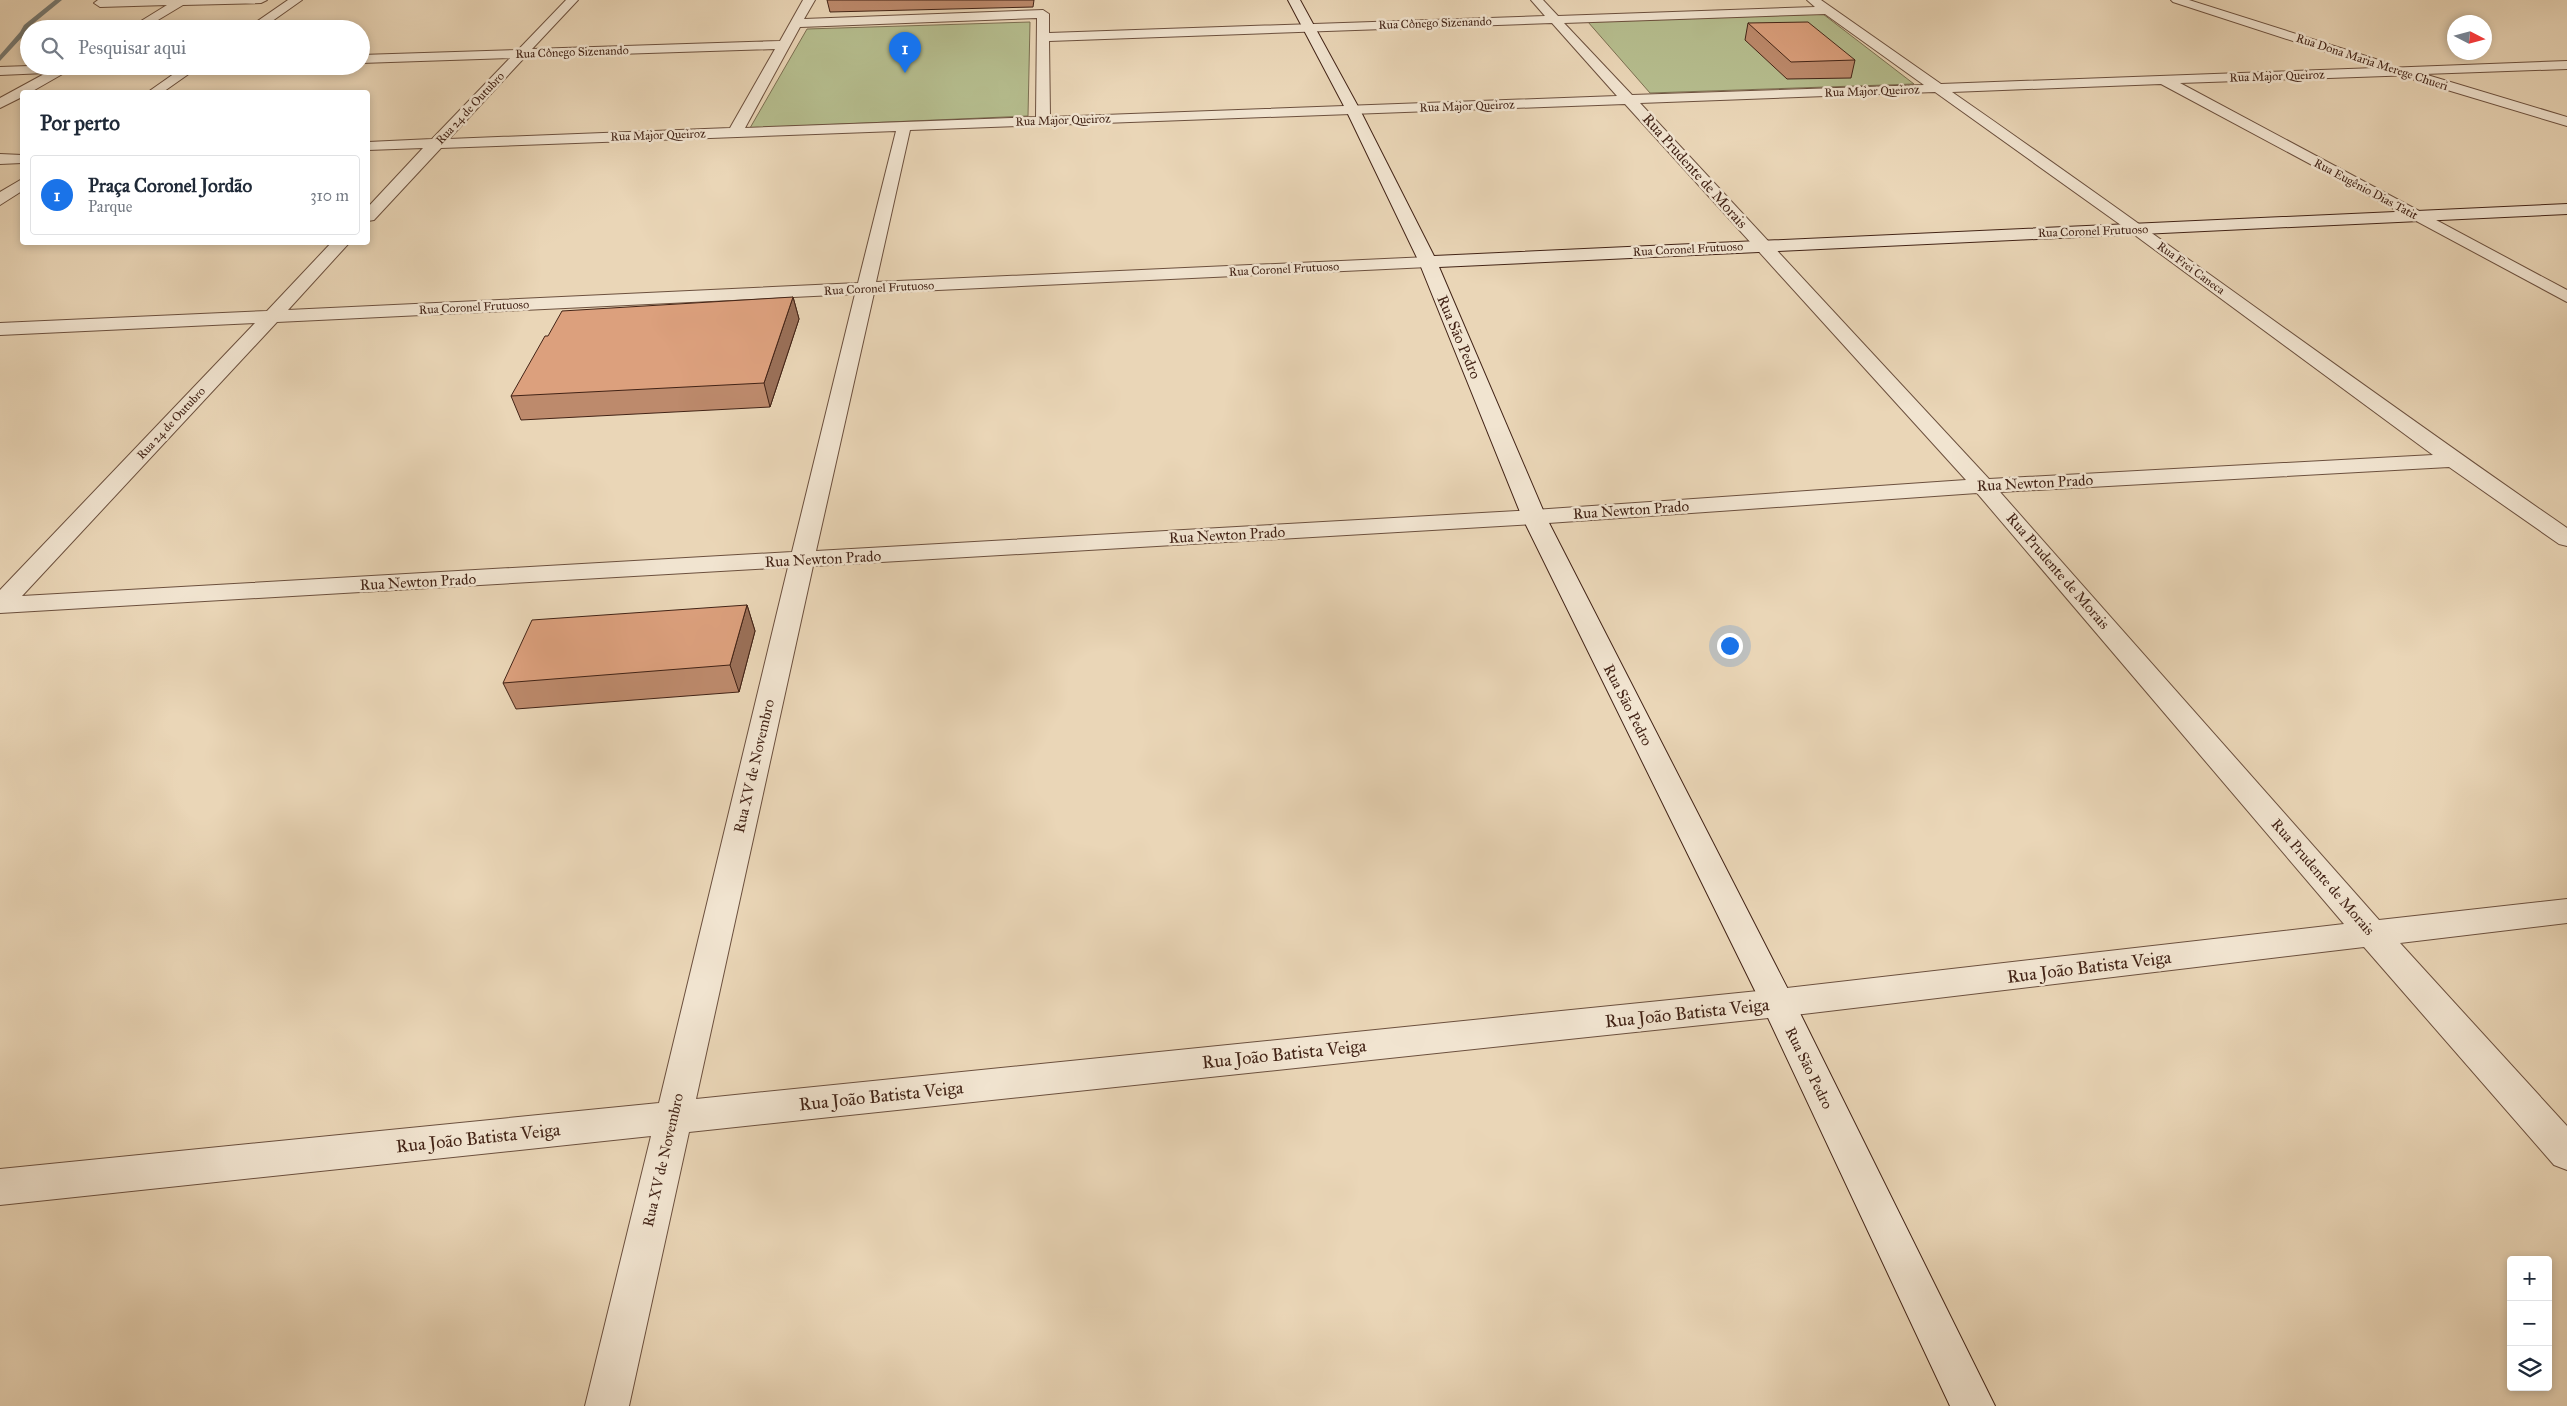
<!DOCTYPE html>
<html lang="pt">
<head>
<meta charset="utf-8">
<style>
	body { margin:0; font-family:"IM FELL Great Primer",serif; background:#f2f2f3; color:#1f2937 }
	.controls { position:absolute; right:15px; bottom:15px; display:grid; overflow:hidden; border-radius:5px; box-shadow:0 2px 8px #0003 }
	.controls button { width:45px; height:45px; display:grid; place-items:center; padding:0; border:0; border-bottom:1px solid #e0e1e3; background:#fff; color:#1f2937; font:25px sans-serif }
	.compass { position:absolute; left:2447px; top:15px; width:45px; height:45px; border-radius:50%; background:#fff; box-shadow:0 2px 8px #0003; rotate:96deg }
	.you { position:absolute; left:1729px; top:645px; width:18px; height:18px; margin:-12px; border:4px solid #fff; border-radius:50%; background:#1a73e8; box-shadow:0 0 0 8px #1a73e833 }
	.badge { display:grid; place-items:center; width:32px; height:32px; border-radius:50%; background:#1a73e8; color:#fff; font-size:16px; font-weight:700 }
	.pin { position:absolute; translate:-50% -41px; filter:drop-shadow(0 1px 2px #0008) }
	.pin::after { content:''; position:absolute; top:26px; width:18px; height:15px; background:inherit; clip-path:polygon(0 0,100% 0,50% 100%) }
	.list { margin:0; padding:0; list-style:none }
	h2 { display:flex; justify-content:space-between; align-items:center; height:65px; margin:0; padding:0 20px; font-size:21px }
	h2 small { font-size:16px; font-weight:400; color:#747a83 }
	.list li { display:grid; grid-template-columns:32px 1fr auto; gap:15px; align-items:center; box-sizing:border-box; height:80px; margin:0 10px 10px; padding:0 10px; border:1px solid #e0e1e3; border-radius:5px }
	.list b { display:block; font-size:19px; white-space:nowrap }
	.list p { margin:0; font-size:16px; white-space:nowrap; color:#747a83 }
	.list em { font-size:16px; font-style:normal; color:#747a83 }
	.icon { flex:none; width:28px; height:28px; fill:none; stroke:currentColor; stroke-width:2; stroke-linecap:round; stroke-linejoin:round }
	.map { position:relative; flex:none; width:2567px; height:1406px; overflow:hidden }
	.search { position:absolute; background:#fff; box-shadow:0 2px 8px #0003; left:20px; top:20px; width:350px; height:55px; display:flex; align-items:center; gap:12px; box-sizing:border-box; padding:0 18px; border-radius:28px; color:#747a83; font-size:19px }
	.panel { position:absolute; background:#fff; box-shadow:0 2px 8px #0003; left:20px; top:90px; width:350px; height:155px; border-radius:5px }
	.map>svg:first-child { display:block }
	.green { fill:#b6be8f; stroke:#7c7052 }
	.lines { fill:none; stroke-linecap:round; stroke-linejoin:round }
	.stream { fill:#777c76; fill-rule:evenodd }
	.street-casing { stroke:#6c503e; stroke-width:2 }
	.secondary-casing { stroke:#422316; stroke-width:2 }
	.street { fill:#f1e4d0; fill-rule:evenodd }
	.secondary { fill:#f1e4d0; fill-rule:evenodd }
	.wall { fill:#bd8a6c; stroke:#422316 }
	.shaded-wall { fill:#9a7058; stroke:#422316 }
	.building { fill:#dca07d; stroke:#422316 }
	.labels { text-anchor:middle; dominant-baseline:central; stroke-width:5; stroke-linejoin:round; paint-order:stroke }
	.far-street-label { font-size:12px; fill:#422316; stroke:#f1e4d0 }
	.street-label { font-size:15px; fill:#422316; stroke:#f1e4d0 }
	.near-street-label { font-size:18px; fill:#422316; stroke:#f1e4d0 }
</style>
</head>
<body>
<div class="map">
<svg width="2567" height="1406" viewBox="0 0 2567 1406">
	<rect width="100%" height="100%" fill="#ead6b7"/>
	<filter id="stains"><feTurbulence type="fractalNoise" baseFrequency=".004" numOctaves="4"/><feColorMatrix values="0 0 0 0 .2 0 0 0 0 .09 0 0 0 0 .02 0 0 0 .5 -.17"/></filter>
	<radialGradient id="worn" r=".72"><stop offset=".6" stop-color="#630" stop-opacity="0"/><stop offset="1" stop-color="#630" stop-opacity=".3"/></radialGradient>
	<path class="green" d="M1823,14L1914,84L1650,93L1588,22Z
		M1030,22L1028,116L750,128L807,29Z"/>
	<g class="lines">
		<path class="stream" d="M55,0H62L29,27L25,34L0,61V55L20,32L24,25Z"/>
		<defs>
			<path id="street" d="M267,0L261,3L183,5L143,29H128L167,5L100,7L94,3L98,0Z
				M288,0H302L261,29H246Z
				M566,0H578L532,49L780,41L803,0H815L804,19L1043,10L1049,14V33L1545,16L1531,0H1543L1558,16L1815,7L1807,0H1821L1941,84L2376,68L2173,2L2171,0H2189L2385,62L2387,65L2385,68L2567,61V69L2424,74L2567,117V126L2414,80V75L2180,83L2567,290V302L2161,84L1952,92C2158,235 2360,385 2567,528V546L2559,544L2449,467L2000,492L2379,920L2567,899V923L2400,943L2567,1126V1170L2554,1165L2364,947L1778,1017L689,1132L629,1406H585L651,1136L0,1205V1169L659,1103L788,567L0,613V590L255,323L0,335V323L267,311L332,242H350L288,310L858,283L896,131L441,148L374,220L368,221V207L423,148L368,150V142L432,139L510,58L361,63V55L518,50ZM1825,14L1924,85L1632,95L1564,23ZM1037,18L1036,117L745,128L800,27ZM1552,23L1617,96L1050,117L1049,41ZM775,49L730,128L449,139L525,57ZM1935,92L2132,233L2433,455L1989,479L1640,103ZM1625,104L1966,480L1534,510L816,551L874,293L1428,267L1434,266L1437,262L1434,258L1428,257L876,282L910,130ZM855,294L792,552L22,596L277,322ZM1977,493L2344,924L1778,989L696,1099L813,566L1534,524Z
				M29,66H138L132,70L66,72L31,92H22V97L0,108V98L46,73L0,75V67Z
				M185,66H200L163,92H148Z
				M0,154L22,155V163L0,164Z
				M22,179V191L0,205V192Z"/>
			<path id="secondary" d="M1288,0H1300L1360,110L1434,256L2567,204V214L1439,267L1546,517L1795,1003L1995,1406H1950L1761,1003L1522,517L1419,262L1346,110Z"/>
		</defs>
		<use href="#street" class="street-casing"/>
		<use href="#secondary" class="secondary-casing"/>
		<use href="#street" class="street"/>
		<use href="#secondary" class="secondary"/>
	</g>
	<path class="wall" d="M827,0H1034L1033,7L830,12Z
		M1748,23L1855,60L1851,78L1787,79L1745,40Z
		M793,297L799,319L770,407L521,420L511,396Z
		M747,605L755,631L739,692L516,709L503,683Z"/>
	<path class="shaded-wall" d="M793,297L799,319L770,407L764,383Z
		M747,605L755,631L739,692L730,665Z"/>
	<path class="building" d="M1808,22L1855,60L1791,62L1748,23Z
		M793,297L764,383L511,396L545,336H548L562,311Z
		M747,605L730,665L503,683L532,620Z"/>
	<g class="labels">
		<g class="far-street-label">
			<text transform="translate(1435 23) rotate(-2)">Rua Cônego Sizenando</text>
			<text transform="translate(572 52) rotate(-2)">Rua Cônego Sizenando</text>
			<text transform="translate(2372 62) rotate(18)">Rua Dona Maria Merege Chueri</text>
			<text transform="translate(2277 76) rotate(-2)">Rua Major Queiroz</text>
			<text transform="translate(1872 91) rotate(-2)">Rua Major Queiroz</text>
			<text transform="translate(1467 106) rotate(-2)">Rua Major Queiroz</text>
			<text transform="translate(470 108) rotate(-47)">Rua 24 de Outubro</text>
			<text transform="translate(1063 120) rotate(-2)">Rua Major Queiroz</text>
			<text transform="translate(658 135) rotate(-2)">Rua Major Queiroz</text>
			<text transform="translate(2366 189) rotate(28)">Rua Eugênio Dias Tatit</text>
			<text transform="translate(2093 231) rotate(-2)">Rua Coronel Frutuoso</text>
			<text transform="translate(1688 249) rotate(-3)">Rua Coronel Frutuoso</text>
			<text transform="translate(2191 268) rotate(36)">Rua Frei Caneca</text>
			<text transform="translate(1284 269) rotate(-3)">Rua Coronel Frutuoso</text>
			<text transform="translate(879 288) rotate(-3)">Rua Coronel Frutuoso</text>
			<text transform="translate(474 307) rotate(-3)">Rua Coronel Frutuoso</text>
			<text transform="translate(171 423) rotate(-47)">Rua 24 de Outubro</text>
		</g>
		<g class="street-label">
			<text transform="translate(1695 171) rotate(48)">Rua Prudente de Morais</text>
			<text transform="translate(1459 337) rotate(67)">Rua São Pedro</text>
			<text transform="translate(2035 483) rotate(-3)">Rua Newton Prado</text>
			<text transform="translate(1631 510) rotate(-4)">Rua Newton Prado</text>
			<text transform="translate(1227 535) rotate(-3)">Rua Newton Prado</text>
			<text transform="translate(823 559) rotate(-3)">Rua Newton Prado</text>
			<text transform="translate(2058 571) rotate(49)">Rua Prudente de Morais</text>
			<text transform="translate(418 582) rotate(-3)">Rua Newton Prado</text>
			<text transform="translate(1628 705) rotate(63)">Rua São Pedro</text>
			<text transform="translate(754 766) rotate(-77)">Rua XV de Novembro</text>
			<text transform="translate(2323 877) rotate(49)">Rua Prudente de Morais</text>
			<text transform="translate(1809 1068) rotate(64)">Rua São Pedro</text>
			<text transform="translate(663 1160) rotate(-77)">Rua XV de Novembro</text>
		</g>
		<g class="near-street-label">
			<text transform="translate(2089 967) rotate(-7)">Rua João Batista Veiga</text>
			<text transform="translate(1687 1013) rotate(-6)">Rua João Batista Veiga</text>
			<text transform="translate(1284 1054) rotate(-6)">Rua João Batista Veiga</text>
			<text transform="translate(881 1096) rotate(-6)">Rua João Batista Veiga</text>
			<text transform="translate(478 1138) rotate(-6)">Rua João Batista Veiga</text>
		</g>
	</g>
	<rect width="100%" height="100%" filter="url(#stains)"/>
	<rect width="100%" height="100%" fill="url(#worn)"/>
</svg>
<div class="controls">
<button>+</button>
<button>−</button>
<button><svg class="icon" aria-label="layers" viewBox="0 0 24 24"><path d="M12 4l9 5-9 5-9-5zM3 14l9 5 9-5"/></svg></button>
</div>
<svg class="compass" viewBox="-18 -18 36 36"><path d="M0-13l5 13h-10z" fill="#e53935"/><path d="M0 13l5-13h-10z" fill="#747a83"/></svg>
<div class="you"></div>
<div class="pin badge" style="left:905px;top:73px">1</div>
<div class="search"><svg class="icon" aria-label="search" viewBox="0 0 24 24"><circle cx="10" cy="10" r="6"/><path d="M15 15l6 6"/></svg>Pesquisar aqui</div>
<section class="panel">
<h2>Por perto<small></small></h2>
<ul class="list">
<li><span class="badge">1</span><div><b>Praça Coronel Jordão</b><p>Parque</p></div><em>310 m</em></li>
</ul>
</section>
</div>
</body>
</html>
